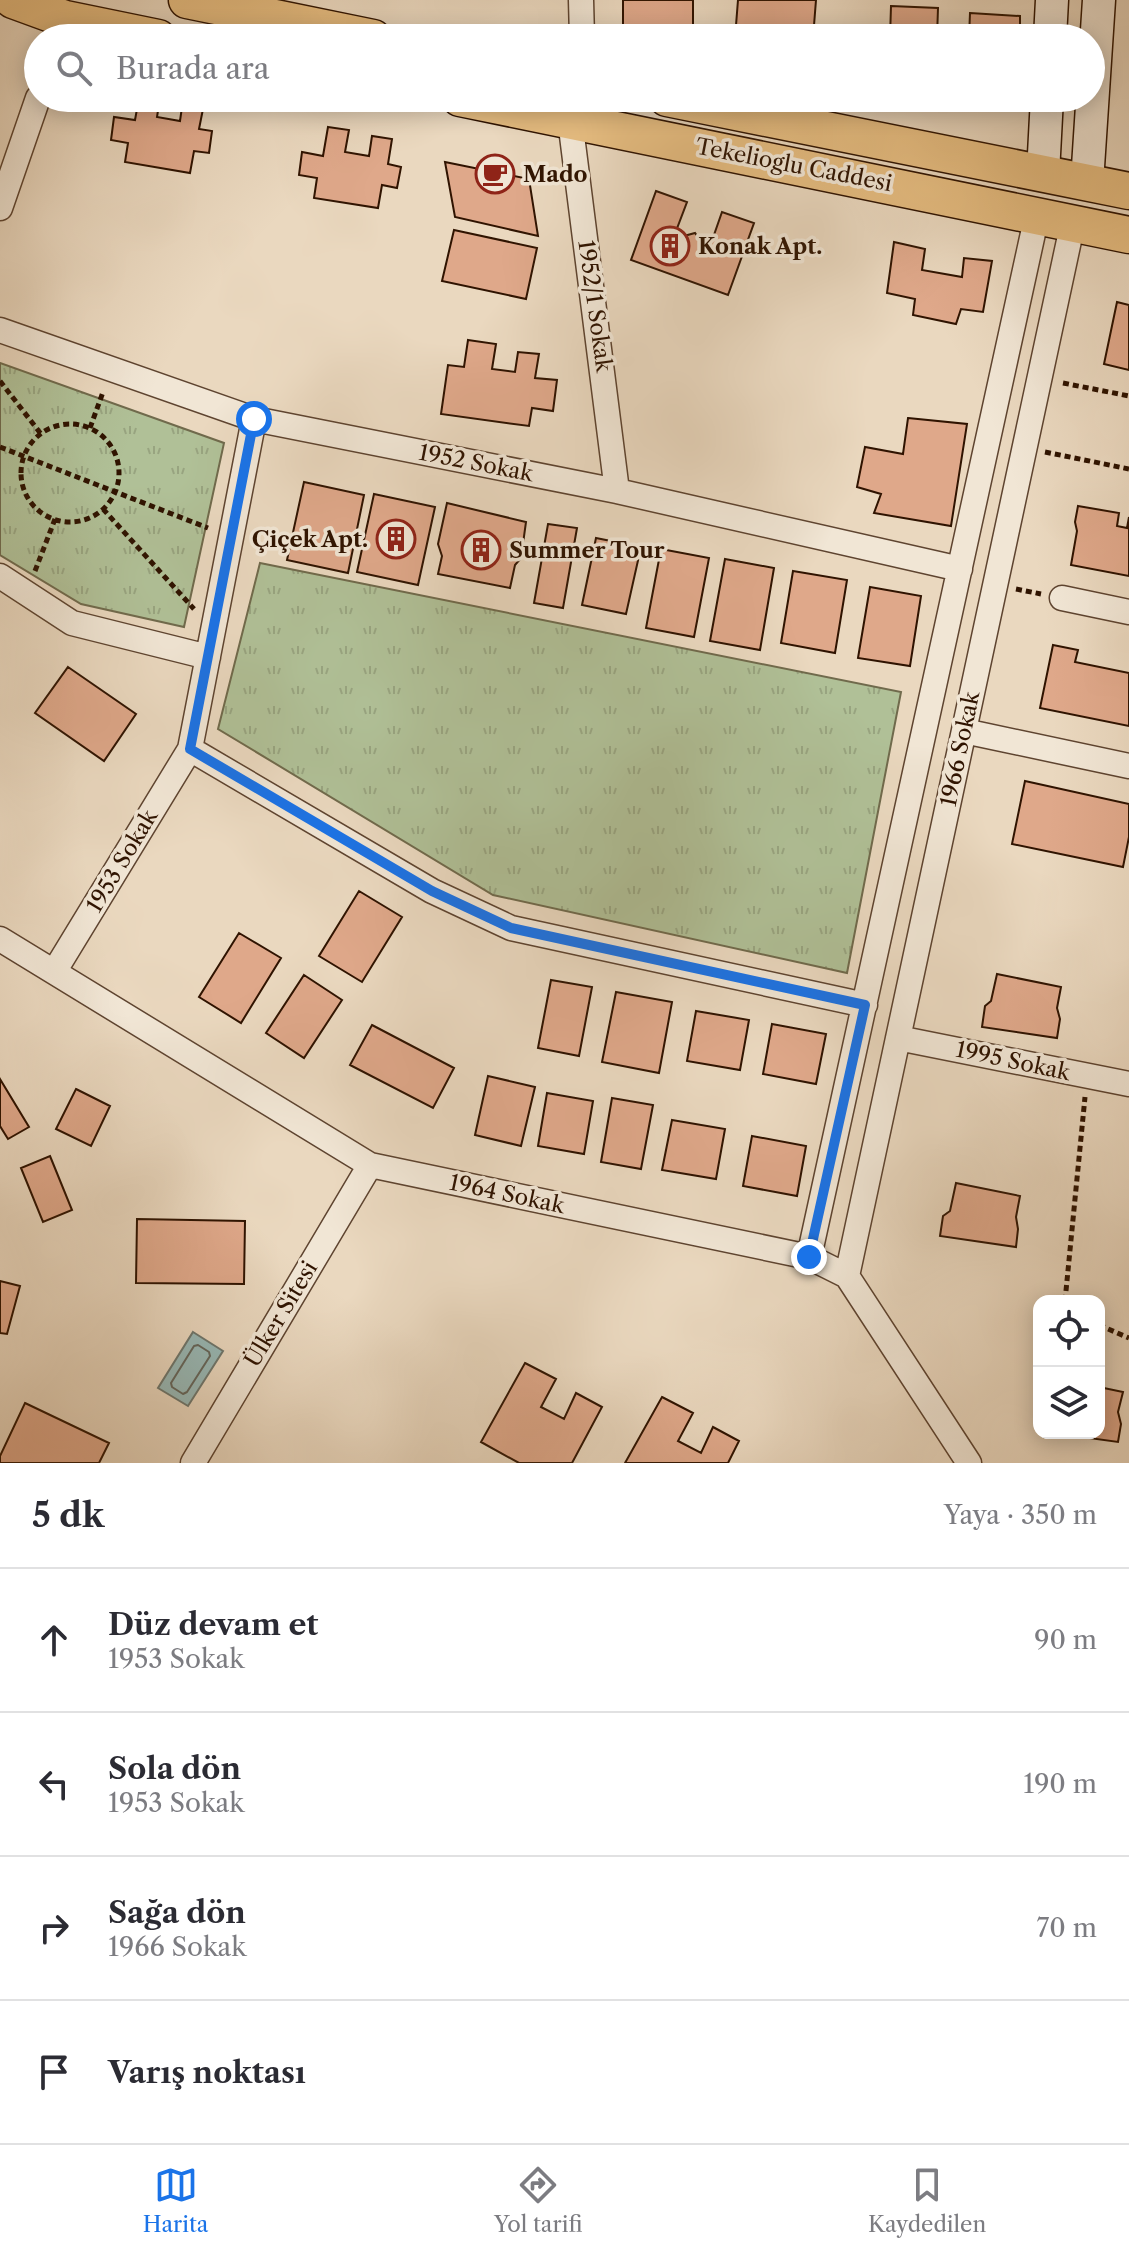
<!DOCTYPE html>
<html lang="tr">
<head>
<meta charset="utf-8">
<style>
	body { margin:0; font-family:"Libre Caslon Text",serif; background:#f7f7f7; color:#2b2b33 }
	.controls { position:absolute; right:24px; bottom:24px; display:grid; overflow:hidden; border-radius:16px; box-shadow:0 4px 20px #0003 }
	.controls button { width:72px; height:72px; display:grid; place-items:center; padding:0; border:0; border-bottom:2px solid #e1e1e2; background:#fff; color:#2b2b33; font:40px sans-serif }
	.stop { position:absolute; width:24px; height:24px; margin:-18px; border:6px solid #1a73e8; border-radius:50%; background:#fff }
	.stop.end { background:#1a73e8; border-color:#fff; box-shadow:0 2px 8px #0008 }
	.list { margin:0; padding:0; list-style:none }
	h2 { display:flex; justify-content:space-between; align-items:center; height:104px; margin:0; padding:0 32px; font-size:34px }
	h2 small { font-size:26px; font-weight:400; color:#7c7c81 }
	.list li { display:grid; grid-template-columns:52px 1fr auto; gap:24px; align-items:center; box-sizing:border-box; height:144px; padding:0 32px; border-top:2px solid #e1e1e2 }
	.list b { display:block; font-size:30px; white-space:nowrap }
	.list p { margin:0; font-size:26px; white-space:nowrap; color:#7c7c81 }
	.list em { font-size:26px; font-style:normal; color:#7c7c81 }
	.icon { flex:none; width:44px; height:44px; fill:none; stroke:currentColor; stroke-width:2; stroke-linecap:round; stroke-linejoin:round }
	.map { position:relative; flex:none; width:1129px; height:1463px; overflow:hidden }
	.search { position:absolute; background:#fff; box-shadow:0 4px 20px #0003; left:24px; right:24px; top:24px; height:88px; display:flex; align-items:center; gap:20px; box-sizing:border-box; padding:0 28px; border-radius:44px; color:#7c7c81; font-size:30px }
	.sheet { height:680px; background:#fff }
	nav { display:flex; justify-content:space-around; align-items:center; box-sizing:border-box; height:112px; border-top:2px solid #e1e1e2; background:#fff; font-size:22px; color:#7c7c81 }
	nav a { display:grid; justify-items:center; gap:4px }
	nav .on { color:#1a73e8 }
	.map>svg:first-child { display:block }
	.grass { fill:url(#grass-tufts); stroke:#706a4c; stroke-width:2 }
	.water { fill:#98b9b7; stroke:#6e776e; stroke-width:2 }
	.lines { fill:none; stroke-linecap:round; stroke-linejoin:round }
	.shore { stroke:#64665c; stroke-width:2 }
	.building { fill:#dfa88a; stroke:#2f1300; stroke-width:2 }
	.street-casing { stroke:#5e4430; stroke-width:27 }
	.secondary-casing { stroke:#2f1300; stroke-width:35 }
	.primary-casing { stroke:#2f1300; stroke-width:39 }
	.path { stroke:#2f1300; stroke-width:5; stroke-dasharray:6 4; stroke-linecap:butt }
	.street { stroke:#f1e6d5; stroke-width:24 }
	.secondary { stroke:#f1e6d5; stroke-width:32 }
	.primary { stroke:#e5bc80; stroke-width:36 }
	.route { stroke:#1a73e8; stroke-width:10 }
	.labels { text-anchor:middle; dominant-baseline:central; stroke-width:7; stroke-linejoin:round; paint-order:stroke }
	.street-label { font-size:22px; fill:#2f1300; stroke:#f1e6d5 }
	.poi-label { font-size:22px; font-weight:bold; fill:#2f1300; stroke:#f1e6d5; text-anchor:start }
</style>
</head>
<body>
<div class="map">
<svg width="1129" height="1463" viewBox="0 0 1129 1463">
	<defs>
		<pattern id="grass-tufts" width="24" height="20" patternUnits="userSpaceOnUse" patternTransform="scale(2)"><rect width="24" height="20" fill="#b0c097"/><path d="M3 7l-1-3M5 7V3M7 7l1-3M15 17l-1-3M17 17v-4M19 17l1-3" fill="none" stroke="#98a480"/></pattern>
	</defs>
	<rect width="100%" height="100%" fill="#ead8bf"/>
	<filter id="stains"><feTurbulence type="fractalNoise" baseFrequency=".0025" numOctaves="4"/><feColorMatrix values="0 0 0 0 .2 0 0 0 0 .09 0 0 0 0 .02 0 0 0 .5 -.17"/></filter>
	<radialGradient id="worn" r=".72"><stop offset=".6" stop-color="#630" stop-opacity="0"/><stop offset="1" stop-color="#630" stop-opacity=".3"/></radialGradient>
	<path class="grass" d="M0,363L224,443L184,627L81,604L0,555Z
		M260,563L901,692L847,973L493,895L218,729Z"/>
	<path class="water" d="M193,1332L223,1351L188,1406L158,1388Z"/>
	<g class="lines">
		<path class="shore" d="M198,1345L209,1352L210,1356L187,1392L183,1394L172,1387L171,1383L194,1346Z"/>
	</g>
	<path class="building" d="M623,0H693V36H623Z
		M738,0H816L813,38H735Z
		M891,6L938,8L937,38H890Z
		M970,13L1020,16V38H969Z
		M139,98H160L157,117L180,121L183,100L204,104L199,129L212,131L209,153L194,151L190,173L125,162L128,143L111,140L114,117L135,120Z
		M967,98H995V104H967Z
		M328,127L349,130L345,152L369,156L372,136L392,139L388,164L401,167L397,188L382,185L378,208L314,198L317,178L299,175L302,152L323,156Z
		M445,162L529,179L538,236L455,217Z
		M656,191L687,202L673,239L695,233L708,252L722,212L754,223L728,295L631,260Z
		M454,230L537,248L526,299L442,281Z
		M894,242L925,249L922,270L962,277L964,258L992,261L983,312L961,309L956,324L913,315L915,299L887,293Z
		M1117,302L1129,305V370L1104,364Z
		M468,340L496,344L492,369L515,372L518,352L539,354L535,378L557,380L553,411L532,408L529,426L441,414L448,365L464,367Z
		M908,418L967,424L951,526L874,513L881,494L857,487L865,447L903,454Z
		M304,482L364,495L348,573L287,560Z
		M374,494L435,507L418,585L357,572Z
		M447,503L526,522L521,558L515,565L510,588L438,574L442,556L438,544Z
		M1078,506L1119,513L1117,526L1127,528L1129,517V576L1071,565L1077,531L1075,522Z
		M548,524L577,528L563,608L534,603Z
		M596,538L641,547L626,614L582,605Z
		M661,549L709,558L694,637L646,628Z
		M725,559L774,568L760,650L710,641Z
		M793,571L847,580L835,653L781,643Z
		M870,587L921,596L910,666L858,658Z
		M1053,645L1078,650L1075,662L1129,673V726L1040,708Z
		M68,667L136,714L104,761L35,713Z
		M1025,781L1129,804V837L1123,867L1012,844Z
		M359,891L402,917L362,982L319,956Z
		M239,933L281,958L241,1023L199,997Z
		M997,974L1061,987L1057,1008L1060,1019L1057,1038L982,1027L985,1006L991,1001Z
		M304,975L342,1000L304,1058L266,1033Z
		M551,980L592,987L579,1056L538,1048Z
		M616,992L672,1002L659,1073L602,1062Z
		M696,1011L749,1020L740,1070L687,1061Z
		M772,1024L826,1034L816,1084L763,1074Z
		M372,1025L454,1068L433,1108L350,1065Z
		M488,1076L535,1087L521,1146L475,1135Z
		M0,1079L29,1127L8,1139L0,1126Z
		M76,1089L110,1106L91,1146L56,1129Z
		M547,1093L593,1101L584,1154L538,1146Z
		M612,1098L653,1105L641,1169L601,1162Z
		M672,1120L725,1129L716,1179L662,1170Z
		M752,1136L806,1146L797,1196L743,1186Z
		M50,1156L72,1210L43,1222L21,1168Z
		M956,1183L1020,1196L1016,1217L1018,1229L1016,1247L940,1236L943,1216L950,1211Z
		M137,1219L245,1221L244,1284L136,1283Z
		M0,1281L20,1286L7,1334L0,1333Z
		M525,1363L556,1379L541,1407L564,1419L576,1393L602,1407L572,1463H519L481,1442Z
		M1099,1387L1123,1392L1118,1412L1121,1424L1118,1442L1053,1433H1099Z
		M662,1397L693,1413L678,1441L701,1453L713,1427L739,1441L728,1463H625Z
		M25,1403L109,1443L99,1463H0V1456Z"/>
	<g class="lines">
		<defs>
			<path id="street" d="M581,0L582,38
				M570,120L617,491
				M0,208L38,98
				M0,330L254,419L617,491L960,569
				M0,576L72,623L208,657
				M1062,598L1129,612
				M964,731L1129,766
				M190,749L432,891L511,928L865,1005
				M0,939L370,1165L809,1257L847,1276L969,1463
				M54,972L190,749L254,419
				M898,1038L1129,1084
				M809,1257L1037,215
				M847,1276L1073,222
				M193,1463L370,1165"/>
			<path id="secondary" d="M1050,38L1052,0
				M1043,173L1047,98
				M1087,182L1099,0"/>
			<path id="primary" d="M13,0L65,19L158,38
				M187,0L373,38
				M460,98L1129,235
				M667,98L1129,191"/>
		</defs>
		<use href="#street" class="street-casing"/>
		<use href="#secondary" class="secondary-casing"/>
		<use href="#primary" class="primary-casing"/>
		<path class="path" d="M0,381L41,434
			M1063,383L1129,396
			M21 473a49 49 0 1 1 98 0a49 49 0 1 1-98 0Z
			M90,428L103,392
			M0,447L208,528
			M1045,452L1129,469
			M103,509L194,609
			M35,571L55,519
			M1016,589L1041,594
			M1065,1301L1085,1097
			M1099,1325L1129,1338"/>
		<use href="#street" class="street"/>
		<use href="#secondary" class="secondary"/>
		<use href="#primary" class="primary"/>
	</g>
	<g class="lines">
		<path class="route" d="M254,419L190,749L432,891L511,928L865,1005L809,1257"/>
	</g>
	<defs>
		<symbol id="cafe-ring" viewBox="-11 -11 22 22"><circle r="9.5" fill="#f1e6d5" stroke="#8f2418" stroke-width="1.5"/><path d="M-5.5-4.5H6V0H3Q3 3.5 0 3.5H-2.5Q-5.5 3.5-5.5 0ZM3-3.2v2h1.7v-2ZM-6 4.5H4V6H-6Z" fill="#8f2418"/></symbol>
		<symbol id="building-ring" viewBox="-11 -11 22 22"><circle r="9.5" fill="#f1e6d5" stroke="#8f2418" stroke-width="1.5"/><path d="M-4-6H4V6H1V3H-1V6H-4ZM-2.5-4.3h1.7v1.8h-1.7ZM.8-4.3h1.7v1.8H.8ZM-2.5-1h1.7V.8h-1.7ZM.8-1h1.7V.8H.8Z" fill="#8f2418"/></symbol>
	</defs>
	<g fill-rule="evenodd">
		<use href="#cafe-ring" x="473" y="152" width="44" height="44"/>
		<use href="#building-ring" x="648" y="224" width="44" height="44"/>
		<use href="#building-ring" x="374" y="517" width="44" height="44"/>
		<use href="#building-ring" x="459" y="528" width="44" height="44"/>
	</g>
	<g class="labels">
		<g class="street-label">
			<text transform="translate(794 165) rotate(11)">Tekelioglu Caddesi</text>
			<text transform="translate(595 306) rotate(82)">1952/1 Sokak</text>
			<text transform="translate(476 463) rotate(11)">1952 Sokak</text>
			<text transform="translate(960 749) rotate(-78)">1966 Sokak</text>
			<text transform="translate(122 861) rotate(-59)">1953 Sokak</text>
			<text transform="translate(1013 1061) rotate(12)">1995 Sokak</text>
			<text transform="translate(507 1194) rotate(12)">1964 Sokak</text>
			<text transform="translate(281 1314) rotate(-59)">Ülker Sitesi</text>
		</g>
		<g class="poi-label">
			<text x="523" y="174">Mado</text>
			<text x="698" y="246">Konak Apt.</text>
			<text x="368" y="539" text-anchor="end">Çiçek Apt.</text>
			<text x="509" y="550">Summer Tour</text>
		</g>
	</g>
	<rect width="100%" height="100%" filter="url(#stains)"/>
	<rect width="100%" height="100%" fill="url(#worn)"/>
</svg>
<div class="controls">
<button><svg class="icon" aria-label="locate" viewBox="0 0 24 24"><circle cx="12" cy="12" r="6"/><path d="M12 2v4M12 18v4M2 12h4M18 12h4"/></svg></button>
<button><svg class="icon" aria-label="layers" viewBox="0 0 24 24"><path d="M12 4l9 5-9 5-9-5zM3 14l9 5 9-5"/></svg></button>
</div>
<div class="stop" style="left:254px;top:419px"></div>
<div class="stop end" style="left:809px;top:1257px"></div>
<div class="search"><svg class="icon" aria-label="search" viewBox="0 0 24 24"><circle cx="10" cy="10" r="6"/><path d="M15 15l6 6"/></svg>Burada ara</div>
</div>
<section class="sheet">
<h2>5 dk<small>Yaya · 350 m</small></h2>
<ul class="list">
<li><svg class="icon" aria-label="ahead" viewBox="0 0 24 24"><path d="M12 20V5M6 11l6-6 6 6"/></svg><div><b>Düz devam et</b><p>1953 Sokak</p></div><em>90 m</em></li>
<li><svg class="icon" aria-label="left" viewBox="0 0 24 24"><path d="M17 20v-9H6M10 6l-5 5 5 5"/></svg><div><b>Sola dön</b><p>1953 Sokak</p></div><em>190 m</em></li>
<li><svg class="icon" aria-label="right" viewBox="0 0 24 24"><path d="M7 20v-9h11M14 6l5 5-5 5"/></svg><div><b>Sağa dön</b><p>1966 Sokak</p></div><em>70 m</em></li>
<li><svg class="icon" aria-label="arrive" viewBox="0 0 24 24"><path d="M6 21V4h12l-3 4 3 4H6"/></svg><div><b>Varış noktası</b></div></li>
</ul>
</section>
<nav>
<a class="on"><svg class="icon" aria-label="map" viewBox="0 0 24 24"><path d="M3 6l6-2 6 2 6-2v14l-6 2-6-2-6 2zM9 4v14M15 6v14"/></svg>Harita</a>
<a><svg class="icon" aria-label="directions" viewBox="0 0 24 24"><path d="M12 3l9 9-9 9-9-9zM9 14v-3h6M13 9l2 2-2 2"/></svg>Yol tarifi</a>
<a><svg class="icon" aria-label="saved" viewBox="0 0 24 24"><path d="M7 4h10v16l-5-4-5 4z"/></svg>Kaydedilen</a>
</nav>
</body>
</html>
